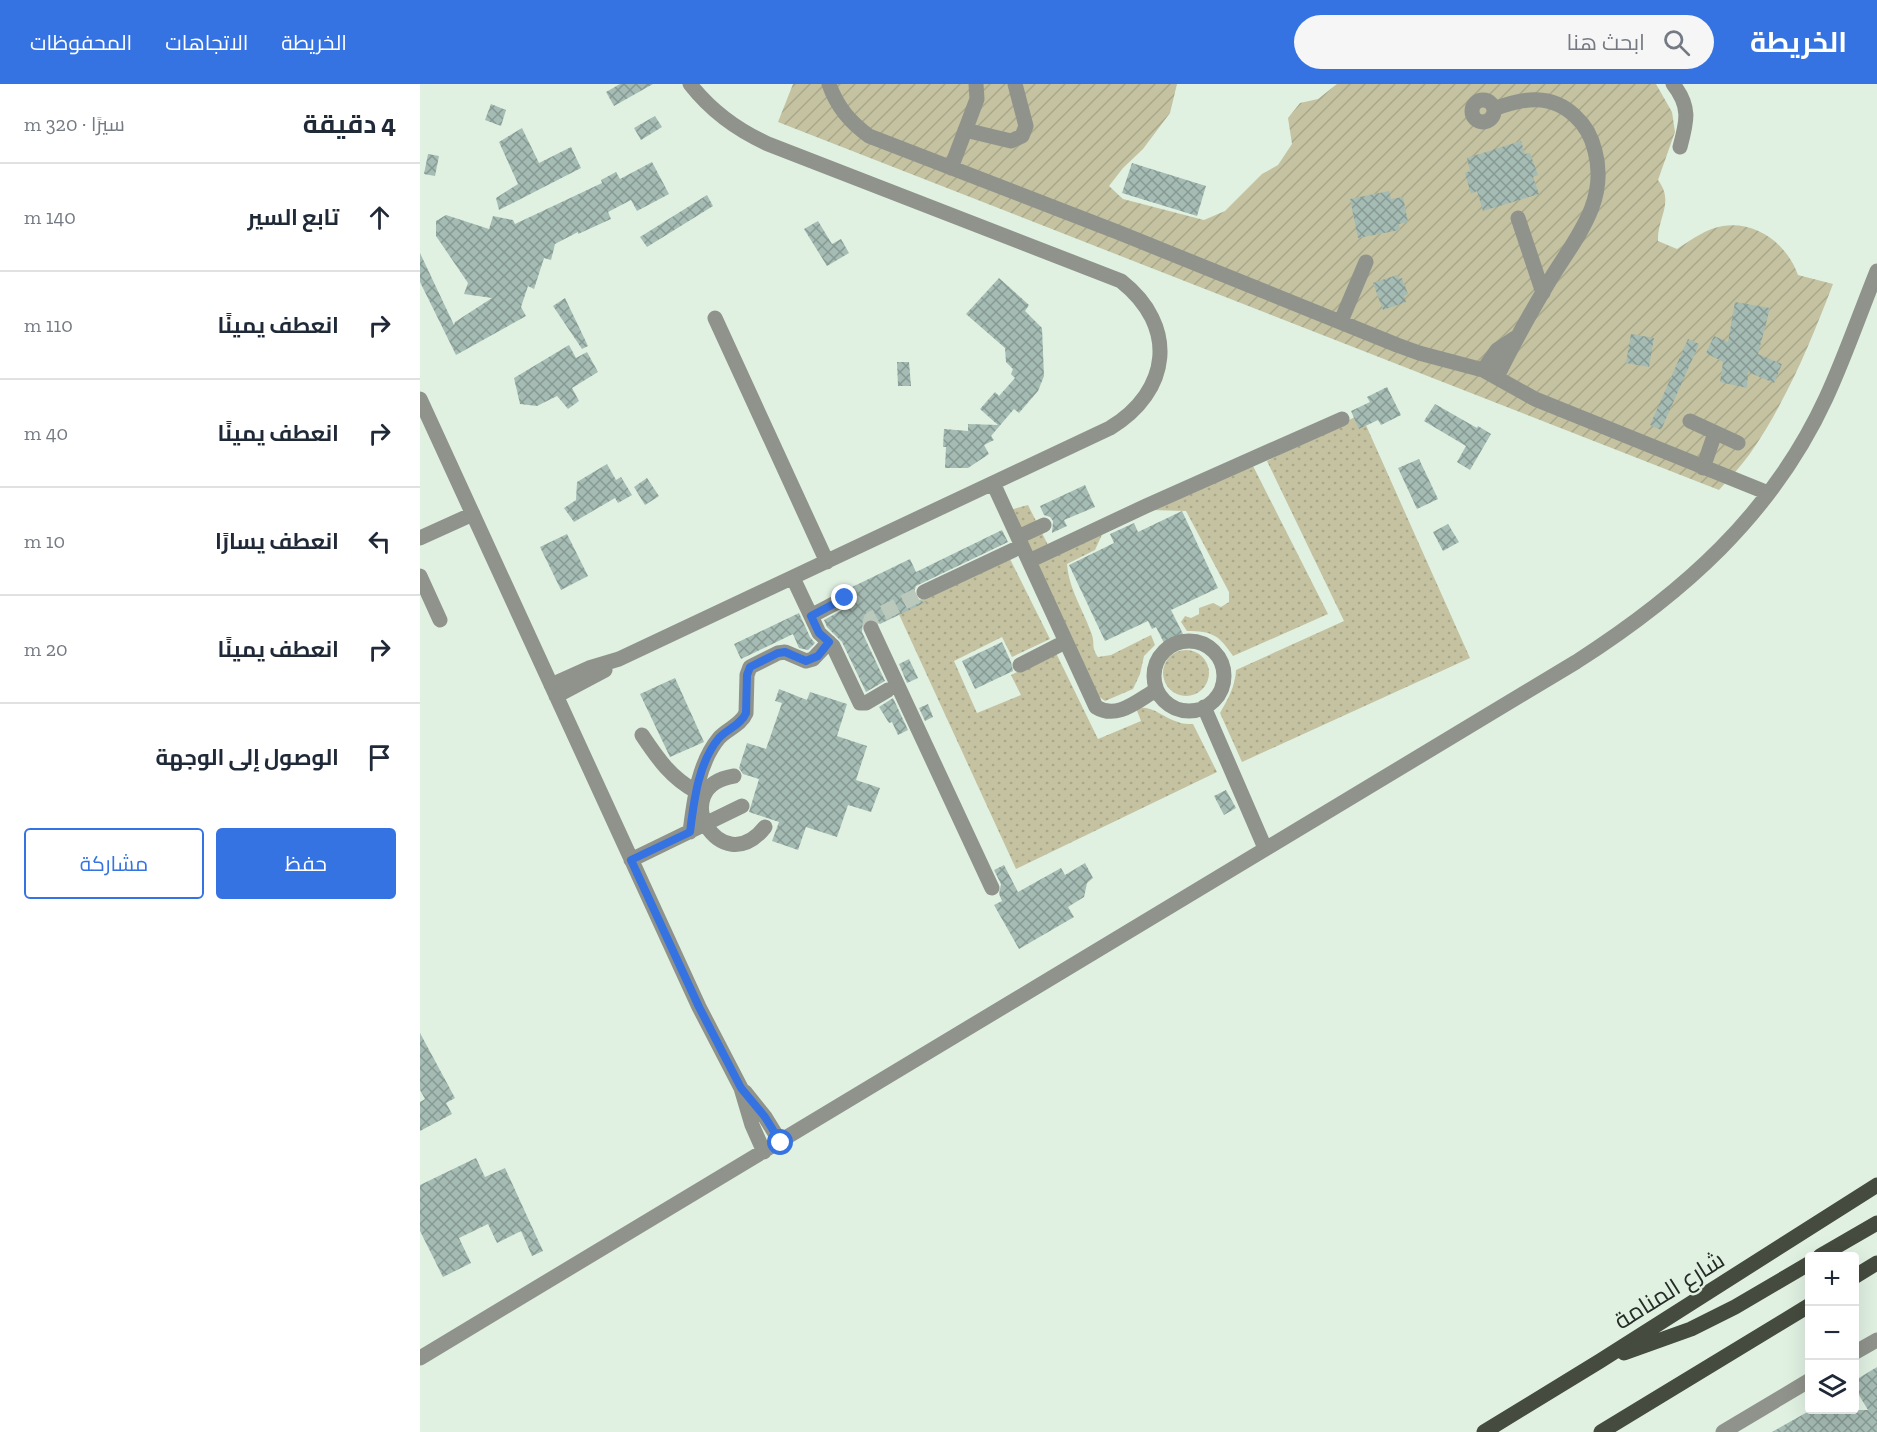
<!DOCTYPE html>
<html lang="ar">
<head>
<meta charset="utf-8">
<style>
	body { margin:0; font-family:"Zilla Slab",Cairo,serif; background:#f6f6f7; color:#1f2937; direction:rtl }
	.controls { position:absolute; right:18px; bottom:18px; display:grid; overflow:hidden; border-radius:6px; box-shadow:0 6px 24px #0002 }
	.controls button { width:54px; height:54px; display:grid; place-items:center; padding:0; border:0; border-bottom:2px solid #e0e1e3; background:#fff; color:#1f2937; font:30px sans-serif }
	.stop { position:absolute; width:18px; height:18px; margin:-14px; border:4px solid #3573e2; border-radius:50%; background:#fff }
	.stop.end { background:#3573e2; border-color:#fff; box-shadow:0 2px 6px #0008 }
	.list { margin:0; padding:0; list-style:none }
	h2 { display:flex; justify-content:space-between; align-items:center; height:78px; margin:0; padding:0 24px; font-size:26px }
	h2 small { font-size:20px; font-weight:400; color:#747a83 }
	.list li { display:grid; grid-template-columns:39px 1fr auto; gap:18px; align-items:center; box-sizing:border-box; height:108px; padding:0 24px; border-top:2px solid #e0e1e3 }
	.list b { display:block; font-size:22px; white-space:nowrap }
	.list em { font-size:20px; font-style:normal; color:#747a83 }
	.actions { display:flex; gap:12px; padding:18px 24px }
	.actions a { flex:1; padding:14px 0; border:2px solid #3573e2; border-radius:6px; text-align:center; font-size:21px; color:#3573e2 }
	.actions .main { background:#3573e2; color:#fff }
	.icon { flex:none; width:33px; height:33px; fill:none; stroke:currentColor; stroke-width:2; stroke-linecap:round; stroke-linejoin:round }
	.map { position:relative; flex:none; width:1457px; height:1348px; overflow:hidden; direction:ltr }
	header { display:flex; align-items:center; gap:36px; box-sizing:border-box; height:84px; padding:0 30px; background:#3573e2; color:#fff }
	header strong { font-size:28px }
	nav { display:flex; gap:33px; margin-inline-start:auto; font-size:21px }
	.search { width:420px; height:54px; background:#f6f6f7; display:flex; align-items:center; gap:15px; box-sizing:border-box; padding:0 21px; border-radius:33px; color:#747a83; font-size:22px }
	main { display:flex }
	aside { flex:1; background:#fff }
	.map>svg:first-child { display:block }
	.grass { fill:url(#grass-dots) }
	.garden { fill:url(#garden-furrows) }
	.building { fill:url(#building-cross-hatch) }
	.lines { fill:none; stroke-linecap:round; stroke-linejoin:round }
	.minor-tunnel { stroke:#bbc9bc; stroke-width:15; stroke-dasharray:15 8; stroke-linecap:butt }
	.minor { stroke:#8f938b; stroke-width:15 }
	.major { stroke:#454b3e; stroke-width:15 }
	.route { stroke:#3573e2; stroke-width:8 }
	.labels { text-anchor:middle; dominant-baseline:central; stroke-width:5; stroke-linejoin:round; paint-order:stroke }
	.street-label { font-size:24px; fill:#252b26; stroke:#e0f1e2 }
</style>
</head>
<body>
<header>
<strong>الخريطة</strong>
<div class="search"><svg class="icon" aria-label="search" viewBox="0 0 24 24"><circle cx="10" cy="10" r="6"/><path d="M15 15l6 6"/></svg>ابحث هنا</div>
<nav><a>الخريطة</a><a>الاتجاهات</a><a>المحفوظات</a></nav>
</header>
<main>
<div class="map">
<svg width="1457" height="1348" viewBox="0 0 1457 1348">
	<defs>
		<pattern id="grass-dots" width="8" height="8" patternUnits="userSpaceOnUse" patternTransform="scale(1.5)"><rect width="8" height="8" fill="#c4c2a1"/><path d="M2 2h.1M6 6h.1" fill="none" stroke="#a8a78a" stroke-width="1.8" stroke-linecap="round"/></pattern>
		<pattern id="garden-furrows" width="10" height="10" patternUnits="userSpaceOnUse" patternTransform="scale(1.5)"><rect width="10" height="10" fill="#c4c2a1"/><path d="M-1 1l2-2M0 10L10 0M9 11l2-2" fill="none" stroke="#a8a78a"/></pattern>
		<pattern id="building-cross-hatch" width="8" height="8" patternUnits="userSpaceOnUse" patternTransform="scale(1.5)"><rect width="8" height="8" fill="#a5bcb4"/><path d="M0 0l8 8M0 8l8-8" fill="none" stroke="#869992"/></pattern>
	</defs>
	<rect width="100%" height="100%" fill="#e0f1e2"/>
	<path class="grass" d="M941,330L1050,574L822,678L800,629C808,615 815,603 816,586L924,537L847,377Z
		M832,380L908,530L813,572C799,551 792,547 767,547L761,538L765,532L771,534L779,530V524L793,519L801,523L809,518V508L766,427L730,426Z
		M608,421L632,469L685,444L675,466L647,480C649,506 664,527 672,551C675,561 671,563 678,573L691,571L731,551L735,561L724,572L720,590L713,605L685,617L670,606L586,427Z
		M590,475L630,555L592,573L582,553L534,577L557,629L601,611L591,591L636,569L678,655L721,637L716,624C733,621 743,634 758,638C762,640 768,640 773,640L797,688L596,785L477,526Z
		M743 589a23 23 0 1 1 46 0a23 23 0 1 1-46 0Z"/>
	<path class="garden" d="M373,0H757L750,29L723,65L703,84L689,102L703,115L784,136L805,127L842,90L858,81L872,60L868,34L880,19L898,15L917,0H1236L1252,28L1255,48L1238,96C1255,119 1237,133 1238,157L1257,165C1271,156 1287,144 1303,142C1337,137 1367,160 1378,191L1413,200C1390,260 1366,318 1329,371C1320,383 1309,395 1299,406L358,38Z"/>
	<path class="building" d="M200,0H233L194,22L186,8Z
		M71,20L86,26L81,42L65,36Z
		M235,32L242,43L221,56L214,44Z
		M102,44L119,79L151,63L161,84L79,126L76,114L98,100L79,58Z
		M1101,57L1105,70L1110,69L1118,91L1113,93L1119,110L1063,127L1057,107L1051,110L1045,89L1050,87L1047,74Z
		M8,70L19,72L15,92L4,90Z
		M232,78L249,110L217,127L211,116L188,128L191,135L158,150V148L135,160L131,176L124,174L114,205L108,202L101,223L106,232L36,271L0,198V169L34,241L35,238L72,214L44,210L48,199L16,152V137L26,131L69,145L73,132L93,136L95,140L182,99L181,96L196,88L200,95Z
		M712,79L786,102L777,132L702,109Z
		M969,107L971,115L983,113L988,138L979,140L980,146L938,154L930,115Z
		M287,111L293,122L227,163L220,153Z
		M398,137L412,160L421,155L429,169L407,182L384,145Z
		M977,191L979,195L982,194L988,210L984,212L986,218L963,226L953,199Z
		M579,194L609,221L605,227L622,244L624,292L618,307L599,329L594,325L571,352L574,356L564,361L569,370L548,384H525L526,363H523L524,345L548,347V340L578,341L560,325L575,308L579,312L595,294L591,290L593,285L586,278L585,264L546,230Z
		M145,214L168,262L162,265L133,222Z
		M1315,218L1350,224L1338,270L1362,280L1354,299L1328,288L1327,304L1300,298L1303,278L1286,269L1294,252L1308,258Z
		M1211,250L1234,254L1229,283L1206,279Z
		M1268,255L1279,260L1241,346L1230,341Z
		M149,261L156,274L167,268L178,288L152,304L159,317L148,325L137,312L117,322L100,320L94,294Z
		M477,278H489L491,302H478Z
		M967,303L981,331L961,341L958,336L939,345L931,327L950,318L947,313Z
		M1015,320L1057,344L1058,342L1071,350L1050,386L1037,378L1046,362L1004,337Z
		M999,375L1018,415L997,425L978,384Z
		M187,380L196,396L201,393L212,411L198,419L195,414L154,438L144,424L156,416L157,398Z
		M227,394L239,412L225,421L214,403Z
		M665,401L675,423L644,436L647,442L632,449L633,437L630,433L624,431L620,422Z
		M762,427L798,504L751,526L765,554L746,563L736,543L732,545L728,537L685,557L649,481L694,459L690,450L714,439L718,448Z
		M1028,440L1039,458L1023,467L1013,448Z
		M582,446L588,458L496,502L494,508L495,513L503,518L508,517L460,540L452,534L443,538L442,548L465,597L446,608L422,558L407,543L404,536L433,520L434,510L428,505L490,475L496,488Z
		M147,450L168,492L141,506L120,463Z
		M379,529L390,553L395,559L388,566L379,564L373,550L321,575L314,560Z
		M582,558L591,578L593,587L555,605L542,577Z
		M489,575L498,594L487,599L479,580Z
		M255,594L284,658L250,673L220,610Z
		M359,605L387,616L390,608L427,620L417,652L447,662L436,696L460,704L451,728L428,721L417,753L386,743L378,766L352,757L359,738L329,728L339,695L323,690L319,684L327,659L346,665L362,619L355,617Z
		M473,614L488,646L478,651L472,638L469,639L459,623Z
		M508,620L513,633L505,637L499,624Z
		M806,706L816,724L804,731L794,712Z
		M665,779L673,794L667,799L664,813L648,823L654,833L599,865L574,821L582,817L579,810L581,800L574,786L584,781L598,808L641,784L645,791Z
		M0,949L35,1014L26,1019L32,1030L0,1047V1018L5,1015L0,1006Z
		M56,1074L65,1093L85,1084L123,1167L112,1172L101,1147L77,1159L68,1140L39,1154L51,1179L23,1193L0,1147V1101Z
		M1457,1283V1348H1352L1391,1326H1448L1434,1303V1297Z"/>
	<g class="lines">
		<path class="minor-tunnel" d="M451,544L450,539L451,535L504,508"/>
		<path class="minor" d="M409,0C417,23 430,38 449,52L700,149L977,261L999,269L1063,286L1115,315L1348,409
			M1253,0C1271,23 1267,37 1260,63
			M1052 27a11 11 0 1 1 22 0a11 11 0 1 1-22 0Z
			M1074,25C1102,14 1131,9 1155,32C1165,41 1172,54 1175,67C1189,118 1154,156 1130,196C1111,228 1093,260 1077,293
			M545,46L591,57L602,52L606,42L595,0
			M531,84L557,15L556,0
			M1098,134L1123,209
			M295,234L407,478
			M921,237L946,178
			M1063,286L1077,266L1095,254
			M0,315L279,923L321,1004L332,1041L344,1068
			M1270,337L1318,359
			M1283,384L1295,349
			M573,399L676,623C697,636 717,617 736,606
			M598,453L624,441
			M0,454L53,430
			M609,477L726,422L922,335
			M0,492L20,536
			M373,494L399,549L413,562L440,619H446L468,606
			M504,508L602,462
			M391,532L425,514
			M451,544L572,804
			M734 592a35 35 0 1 1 70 0a35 35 0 1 1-70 0Z
			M600,581L645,558
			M131,601L169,584L199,575L690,344C751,307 758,242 701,197L348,60C317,46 291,27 270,0
			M136,612L185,586
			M784,623L845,764
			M222,651C238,675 251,694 277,708
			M314,692C245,703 301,799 345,743
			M270,748C274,717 278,679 299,654C307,645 321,641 326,629L327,591L330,583L358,569L365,568L386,577L393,575L409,558
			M211,776L322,722
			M325,1008L345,1033L361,1059
			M1434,1269L1457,1256
			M0,1274L1156,578C1262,510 1352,431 1406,314C1425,273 1440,229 1457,187
			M1303,1348L1390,1296"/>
		<path class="major" d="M1400,1172L1457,1139
			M1434,1193L1457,1179
			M1204,1269L1271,1245L1315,1223L1390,1179
			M1064,1348L1180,1277L1457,1101
			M1181,1348L1390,1221"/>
	</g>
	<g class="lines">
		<path class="route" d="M361,1059L345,1033L321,1004L279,923L211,776L270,748C274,717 278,679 299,654C307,645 321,641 326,629L327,591L330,583L358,569L365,568L386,577L398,572L409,558L399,549L391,532L425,514"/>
	</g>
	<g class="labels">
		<g class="street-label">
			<text transform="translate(1249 1206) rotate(-32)">شارع المنامة</text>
		</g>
	</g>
</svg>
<div class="controls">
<button>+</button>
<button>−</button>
<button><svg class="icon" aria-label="layers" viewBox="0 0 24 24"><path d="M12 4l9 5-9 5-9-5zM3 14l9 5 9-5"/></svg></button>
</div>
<div class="stop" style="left:361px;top:1059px"></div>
<div class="stop end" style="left:425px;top:514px"></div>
</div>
<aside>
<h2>4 دقيقة<small>سيرًا · 320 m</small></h2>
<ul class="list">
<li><svg class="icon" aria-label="ahead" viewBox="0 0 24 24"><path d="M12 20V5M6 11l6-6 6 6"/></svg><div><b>تابع السير</b></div><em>140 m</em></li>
<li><svg class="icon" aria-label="right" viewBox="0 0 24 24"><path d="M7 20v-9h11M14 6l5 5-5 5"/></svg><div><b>انعطف يمينًا</b></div><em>110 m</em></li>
<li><svg class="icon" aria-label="right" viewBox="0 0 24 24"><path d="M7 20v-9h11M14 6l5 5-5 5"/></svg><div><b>انعطف يمينًا</b></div><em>40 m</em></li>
<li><svg class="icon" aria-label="left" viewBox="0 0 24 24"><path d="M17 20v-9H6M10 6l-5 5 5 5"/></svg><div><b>انعطف يسارًا</b></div><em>10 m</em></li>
<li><svg class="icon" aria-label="right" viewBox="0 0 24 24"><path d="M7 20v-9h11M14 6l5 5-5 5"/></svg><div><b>انعطف يمينًا</b></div><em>20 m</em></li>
<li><svg class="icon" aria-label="arrive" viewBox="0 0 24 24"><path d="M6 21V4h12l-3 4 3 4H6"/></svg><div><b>الوصول إلى الوجهة</b></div></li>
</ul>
<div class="actions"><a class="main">حفظ</a><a>مشاركة</a></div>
</aside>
</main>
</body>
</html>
